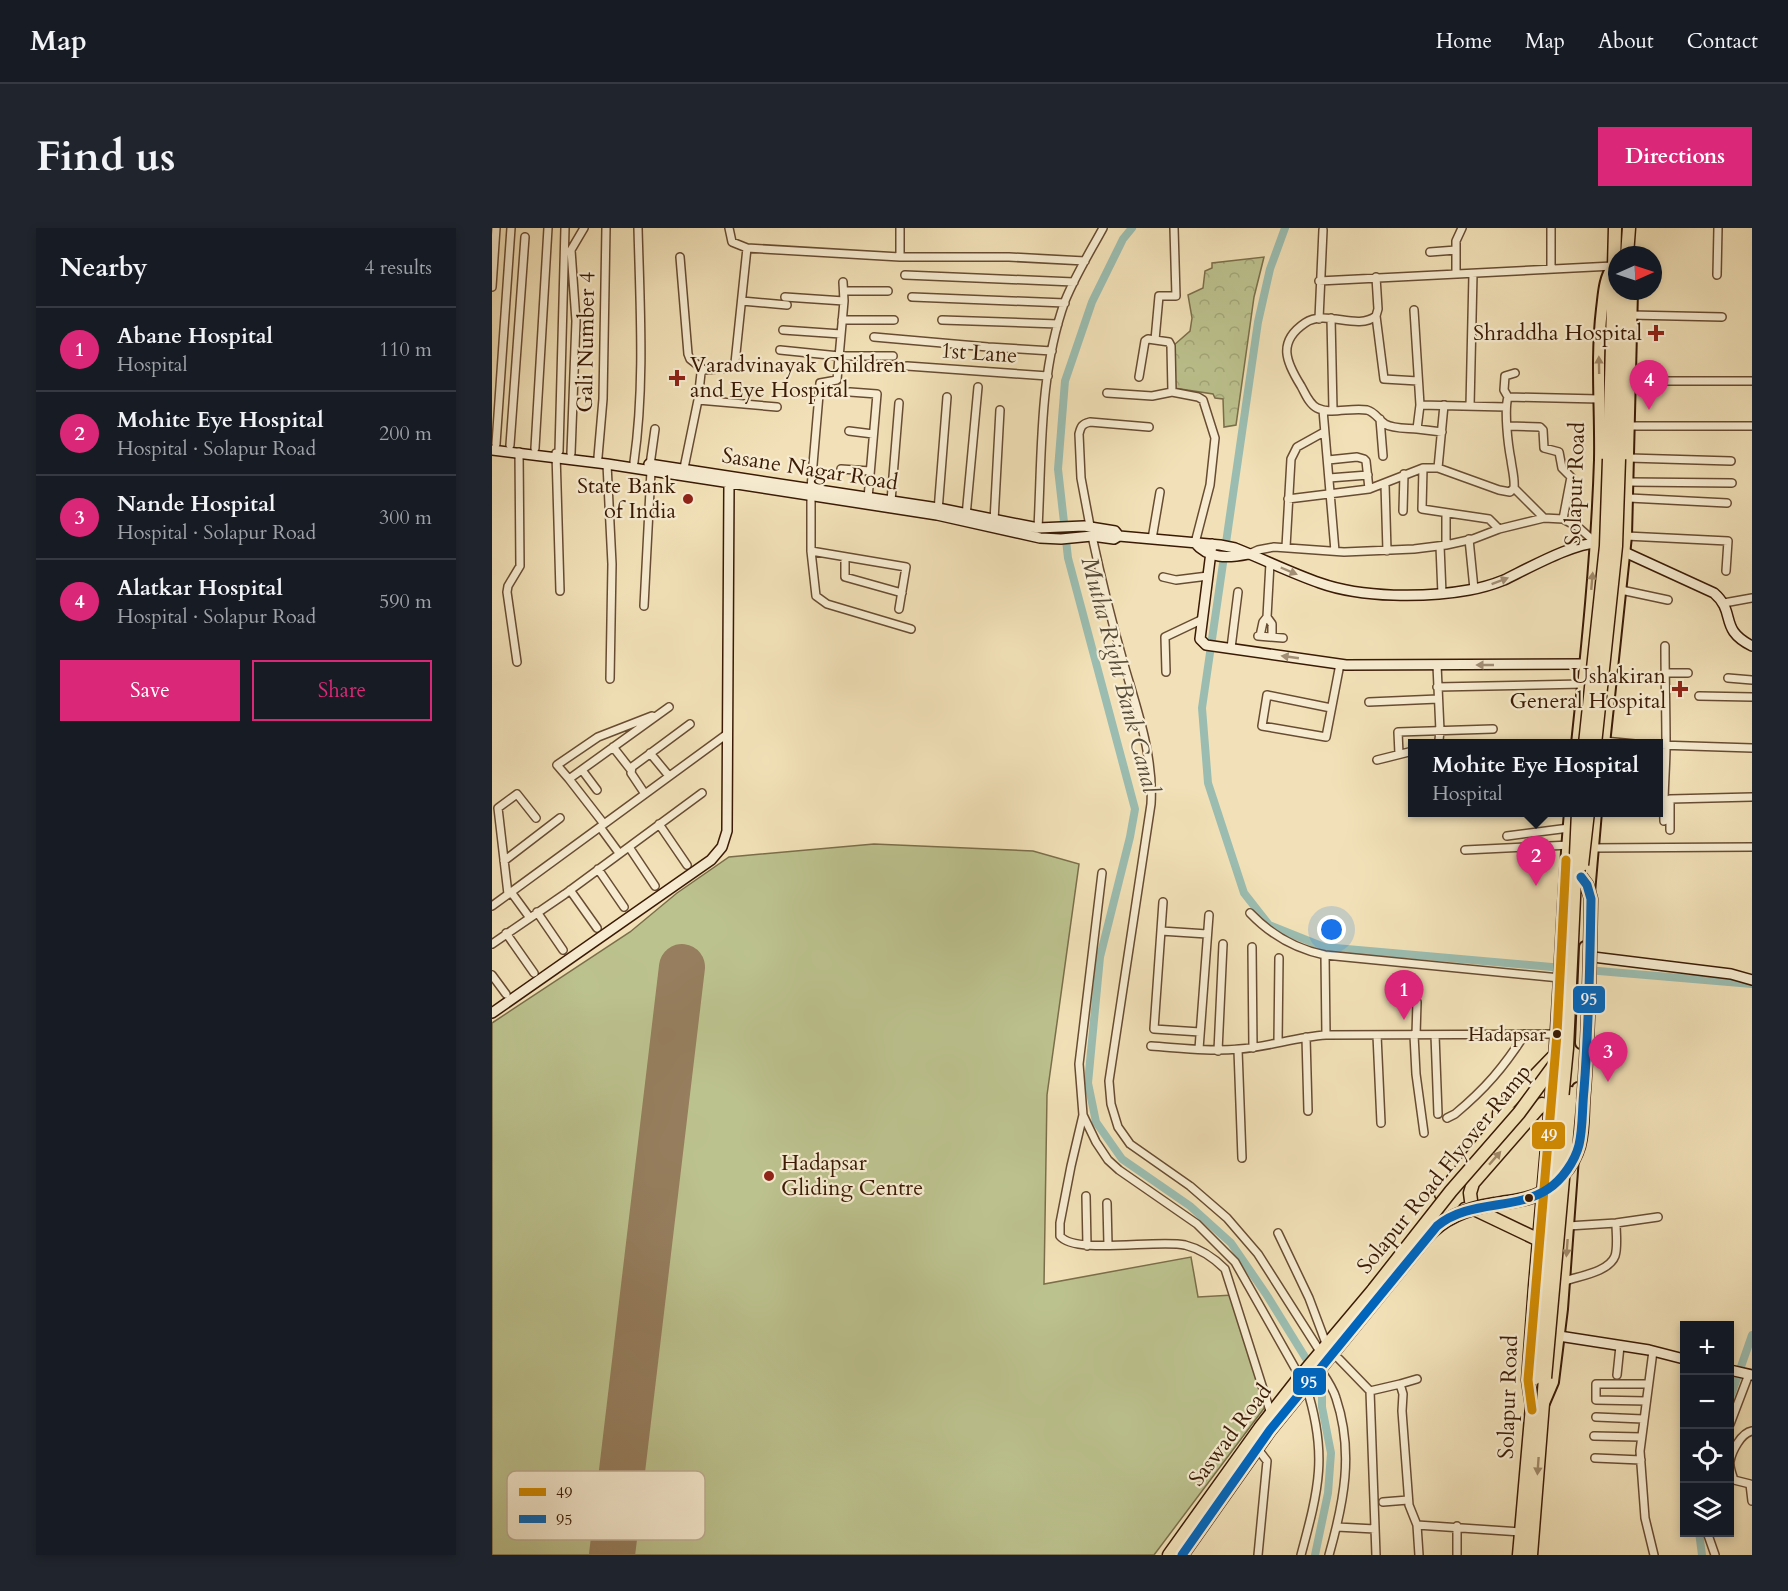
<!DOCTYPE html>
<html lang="en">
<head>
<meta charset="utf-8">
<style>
	body { margin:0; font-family:Cardo,serif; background:#20242c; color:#f1f3f6 }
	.controls { position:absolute; right:18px; bottom:18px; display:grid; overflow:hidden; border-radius:0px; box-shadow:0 3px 9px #0003 }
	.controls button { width:54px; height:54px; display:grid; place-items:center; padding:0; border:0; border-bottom:2px solid #363941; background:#171b24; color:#f1f3f6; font:30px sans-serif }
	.compass { position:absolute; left:1116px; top:18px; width:54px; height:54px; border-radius:50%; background:#171b24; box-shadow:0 3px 9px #0003; rotate:87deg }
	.you { position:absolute; left:840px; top:702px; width:21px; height:21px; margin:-15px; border:4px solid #fff; border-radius:50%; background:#1a73e8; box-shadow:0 0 0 9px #1a73e833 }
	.badge { display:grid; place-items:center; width:39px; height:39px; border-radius:50%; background:#db2777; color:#fff; font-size:20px; font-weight:700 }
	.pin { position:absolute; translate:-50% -50px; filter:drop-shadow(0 2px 3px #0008) }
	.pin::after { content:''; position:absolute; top:32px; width:21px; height:18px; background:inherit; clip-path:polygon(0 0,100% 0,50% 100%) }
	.popup { position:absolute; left:916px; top:511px; width:255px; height:78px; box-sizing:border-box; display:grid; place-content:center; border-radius:0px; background:#171b24; filter:drop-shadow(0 2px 4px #0005); font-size:20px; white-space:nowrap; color:#9ea1a6 }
	.popup b { font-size:22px; color:#f1f3f6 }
	.popup::after { content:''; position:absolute; left:50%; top:100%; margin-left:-12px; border:12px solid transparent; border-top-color:#171b24 }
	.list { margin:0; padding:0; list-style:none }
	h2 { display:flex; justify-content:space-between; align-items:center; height:78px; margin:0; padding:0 24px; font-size:26px }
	h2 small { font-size:20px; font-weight:400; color:#9ea1a6 }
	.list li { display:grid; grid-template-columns:39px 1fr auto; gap:18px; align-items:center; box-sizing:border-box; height:84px; padding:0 24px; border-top:2px solid #363941 }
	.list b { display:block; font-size:22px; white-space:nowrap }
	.list p { margin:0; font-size:20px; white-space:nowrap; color:#9ea1a6 }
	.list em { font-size:20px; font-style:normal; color:#9ea1a6 }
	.actions { display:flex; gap:12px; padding:18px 24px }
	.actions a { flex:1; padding:14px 0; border:2px solid #db2777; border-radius:0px; text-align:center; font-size:21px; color:#db2777 }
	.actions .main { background:#db2777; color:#fff }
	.icon { flex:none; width:33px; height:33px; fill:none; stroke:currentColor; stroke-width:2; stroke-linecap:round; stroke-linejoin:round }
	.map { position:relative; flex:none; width:1260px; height:1327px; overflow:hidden; border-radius:0px }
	header { display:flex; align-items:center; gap:36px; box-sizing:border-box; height:84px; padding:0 30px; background:#171b24; border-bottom:2px solid #363941 }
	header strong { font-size:28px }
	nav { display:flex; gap:33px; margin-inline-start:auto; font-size:21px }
	.intro { display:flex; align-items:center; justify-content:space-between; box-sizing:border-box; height:144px; padding:0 36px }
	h1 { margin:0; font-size:42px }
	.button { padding:15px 27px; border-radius:0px; background:#db2777; color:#fff; font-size:21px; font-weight:700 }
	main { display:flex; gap:36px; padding:0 36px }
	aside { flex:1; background:#171b24; border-radius:0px; box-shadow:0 3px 9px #0003 }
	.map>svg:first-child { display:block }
	.grass { fill:#bcc28e; stroke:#7b6e4a; stroke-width:1.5 }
	.forest { fill:url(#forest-crowns); stroke:#7b6e4a; stroke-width:1.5 }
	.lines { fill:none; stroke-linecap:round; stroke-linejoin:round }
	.canal { stroke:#9bbdb1; stroke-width:8 }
	.runway { stroke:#967e5e; stroke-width:46 }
	.street-casing { stroke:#684c32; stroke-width:10 }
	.secondary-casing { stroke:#3a1a05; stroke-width:12 }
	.primary-casing { stroke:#3a1a05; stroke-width:14 }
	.highway-casing { stroke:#3a1a05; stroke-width:15 }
	.street { stroke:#f7ecd1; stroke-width:7 }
	.secondary { stroke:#f7ecd1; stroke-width:9 }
	.primary { stroke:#f2e1b8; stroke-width:10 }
	.highway { stroke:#f2e1b8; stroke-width:12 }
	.highway-bridge-casing { stroke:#3a1a05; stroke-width:15; stroke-linecap:butt }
	.highway-bridge { stroke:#f2e1b8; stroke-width:12 }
	.bus-1-casing { stroke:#f7ecd1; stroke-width:14 }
	.bus-2-casing { stroke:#f7ecd1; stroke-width:14 }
	.bus-1 { stroke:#d18a01; stroke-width:9 }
	.bus-2 { stroke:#0065bd; stroke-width:9 }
	.oneway { fill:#9f8767 }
	.oneway2 { fill:#a28e75 }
	.poi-dot { fill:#8f2418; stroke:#f7ecd1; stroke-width:2 }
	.bus-dot { fill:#3a1a05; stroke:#f7ecd1; stroke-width:2 }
	.labels { text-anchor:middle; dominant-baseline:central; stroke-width:4.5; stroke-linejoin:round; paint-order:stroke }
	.bus-label { font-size:20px; fill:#3a1a05; stroke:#f7ecd1; text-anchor:end }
	.poi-label { font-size:22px; fill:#3a1a05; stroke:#f7ecd1; text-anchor:end }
	.street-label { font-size:22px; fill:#3a1a05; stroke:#f7ecd1 }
	.water-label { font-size:24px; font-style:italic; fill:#574b39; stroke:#f7ecd1 }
	.key { fill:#f7ecd1; stroke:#bead94; stroke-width:1.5 }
	.key-label { font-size:16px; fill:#3a1a05 }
	.line-badge { stroke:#f7ecd1; stroke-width:2 }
	.badge-label { font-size:16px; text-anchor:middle; font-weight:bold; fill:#fff }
</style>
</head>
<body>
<header>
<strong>Map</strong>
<nav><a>Home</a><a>Map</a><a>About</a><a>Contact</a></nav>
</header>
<div class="intro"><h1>Find us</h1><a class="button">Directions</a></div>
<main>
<aside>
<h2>Nearby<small>4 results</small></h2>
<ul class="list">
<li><span class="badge">1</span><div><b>Abane Hospital</b><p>Hospital</p></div><em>110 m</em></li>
<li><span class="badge">2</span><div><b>Mohite Eye Hospital</b><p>Hospital · Solapur Road</p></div><em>200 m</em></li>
<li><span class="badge">3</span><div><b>Nande Hospital</b><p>Hospital · Solapur Road</p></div><em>300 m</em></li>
<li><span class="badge">4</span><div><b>Alatkar Hospital</b><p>Hospital · Solapur Road</p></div><em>590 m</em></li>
</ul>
<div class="actions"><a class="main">Save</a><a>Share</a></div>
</aside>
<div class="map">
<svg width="1260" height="1327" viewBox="0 0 1260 1327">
	<defs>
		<pattern id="forest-crowns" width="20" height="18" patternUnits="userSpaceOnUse" patternTransform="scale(1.5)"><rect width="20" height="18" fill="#bcc28e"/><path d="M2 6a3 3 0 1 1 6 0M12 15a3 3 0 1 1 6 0" fill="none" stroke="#a2a679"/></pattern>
	</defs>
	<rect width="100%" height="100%" fill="#f2e1b8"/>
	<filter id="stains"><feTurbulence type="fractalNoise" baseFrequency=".00333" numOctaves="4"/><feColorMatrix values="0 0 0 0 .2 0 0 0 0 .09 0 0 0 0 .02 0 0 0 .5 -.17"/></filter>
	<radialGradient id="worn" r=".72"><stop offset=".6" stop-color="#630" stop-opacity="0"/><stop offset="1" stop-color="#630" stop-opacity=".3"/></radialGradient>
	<path class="grass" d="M382,616L541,623L587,636L555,867L552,1056L699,1029L706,1069L741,1067L773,1179L662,1327H0V795L138,704L185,665L237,629Z"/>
	<path class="forest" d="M772,29L762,69L744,197L732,199L731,171L723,170L721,166L682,160V117L698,103L700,90L696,67L711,60L713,43L720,40V35Z"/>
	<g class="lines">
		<path class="canal" d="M640,0L631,11L600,74L573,153L566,241L576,330L643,581L638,609L608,729L596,855L604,894L630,931L698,978L739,1015L774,1066L826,1150L830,1165V1179L839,1225L836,1265L823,1327
			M793,0L778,41L766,94L710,480L716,555L752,665L777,697L832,719L1071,740
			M1095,742L1260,756
			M1238,1170L1260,1107
			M1207,1304L1210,1327"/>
		<path class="runway" d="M120,1327L190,739"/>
		<defs>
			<path id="street" d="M237,0L240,14L255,20L408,29H517L593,33
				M938,24L964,22
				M188,29L196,126L198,131L212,142
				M408,29V0
				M1059,41V0
				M964,46V13L970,0
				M413,47L582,54
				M1225,47L1226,0
				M884,49L886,81L884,88L892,151L926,153
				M827,53L1121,38
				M351,54L352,73L345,152L328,155L319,260V323L324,368L335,376L419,401
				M0,59L4,0
				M352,63H396
				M293,69L352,73
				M420,69L573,75
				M250,73L295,77
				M922,82L928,177
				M1139,87L1230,89
				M884,88C865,103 834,81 813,95C785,114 794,134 809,158C813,165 817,176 825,180C839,187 859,179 875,182C883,184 887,192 893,196C901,201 915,200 925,201L928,177L1014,179
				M839,90L841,182
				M827,91L831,2
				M350,92H402
				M450,92L566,96
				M291,102L349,106
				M382,109L496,119L560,123
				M663,112L667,68H684L682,0
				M288,122L347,128H401
				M415,138L556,148
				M647,149L653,113L656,111L677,114L679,118L680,164L706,169L711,172L723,210L718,257L703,315
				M1138,153H1260
				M358,164L385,166L376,270
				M615,165L660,168L680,164
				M1016,169L1012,162L1013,148L1023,145
				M206,172L285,179
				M978,178L981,46
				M831,182L843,323
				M888,191L891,228
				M1016,198L1048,199L1051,202L1052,220L1067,224L1070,240L1079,249L1071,291
				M1137,198H1260
				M925,201L950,204
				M357,203L381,206
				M4,216L19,0
				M18,217L33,9
				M43,220L56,0
				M67,223L73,0
				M64,225L68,363
				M79,225L84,93L79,22L92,0
				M106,229L111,171L114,0
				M1137,230L1239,233
				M836,232L865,229L872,231L874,233L877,261
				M142,234C153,157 148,78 146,0
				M115,236L120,336L118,451
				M158,237L163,201
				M931,240L930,281L997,291L1007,301
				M946,240L952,177
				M349,241L378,243
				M191,245L206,172L209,145L212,142L237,140L243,135L255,20
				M837,250L876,247
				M1137,254L1240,255
				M893,256L895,323
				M1022,260L1052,290
				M1137,270L1235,275
				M796,271L877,261L931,240H946L1007,262L1018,264L1022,260C1023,251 1020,241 1019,232C1016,217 1012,182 1016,169L1107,171
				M399,273L407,175
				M446,283L455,169
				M911,283L912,246
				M954,285V317
				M474,288L486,159
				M502,293L508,182
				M598,298L589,250L587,206C589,198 590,196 598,194L657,199
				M546,300C550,225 547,145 573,73C583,48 598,24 611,0
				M600,308C609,350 619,391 631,433C644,479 662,527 659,576L617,853L619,876L626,899L638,916L698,958L735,990L766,1026L829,1125
				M1134,308L1236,313L1234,343
				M660,311L668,264
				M977,311L982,361
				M948,318L950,366
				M794,319L799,231L805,219L832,204
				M319,323L414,339L407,381
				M757,326L766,322L782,319L852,324L922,321L954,317L981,311L1007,301L1052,290L1071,291L1086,299L1103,314
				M353,329V349L410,365
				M671,349L684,352L716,348
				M1129,362L1176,372
				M1232,375L1260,370
				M152,378L159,243
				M775,389L780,396V409
				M766,408L791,410
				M768,408L771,394L775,389L778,335
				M739,420L746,364
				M25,434L15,364L16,358L28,338L27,224
				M945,437L948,503L947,512L945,516
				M674,444L673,409L711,391
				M1173,445H1196
				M1236,450L1260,452
				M945,459L1091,456
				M1207,468L1260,469
				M877,474L946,471
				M839,480L775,467L770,498L834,509L848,436
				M1112,513L1143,516
				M1167,517L1260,520
				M121,519L139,542
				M158,525L177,548
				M907,526L906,504L1001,501
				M885,532L921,523
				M90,542L105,562
				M77,551L65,537L106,509L160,488
				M153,566L139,545L140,539L198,496
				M1172,593C1171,567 1174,542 1174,517C1174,484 1173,451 1173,418
				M112,596L77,551L177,479
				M167,596L195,637
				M108,599L127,625
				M1178,602V571L1260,569
				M1015,608L1077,600
				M137,619L163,658
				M1098,620L1260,619
				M973,622L1078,617
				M12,633L68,590
				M106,641L132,679
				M610,645L587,836L591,887L604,914L616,932L627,942L705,996L743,1034L808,1149
				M78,662L105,700
				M19,664L38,690
				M16,666L6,580L25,566L44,590
				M671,674L662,801L708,804
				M0,678L235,506
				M45,684L71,722
				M758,685C779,707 804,721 833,727L1068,750
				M669,703L715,706
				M14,705L42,745
				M0,716L73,666L210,565
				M760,719L761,820
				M833,727L834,807
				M0,747L14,766
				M885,807L889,895
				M922,807L924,846L932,905
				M924,807L925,774
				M943,807L946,886
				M814,809L816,883
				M786,814L787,730
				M659,818C688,820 718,824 747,821C776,819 804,809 834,807L1065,806
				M707,821L717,687
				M746,822L750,930
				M726,823L731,716
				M591,887L579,938L568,995V1008C583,1027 666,1011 693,1017C709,1021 722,1030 733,1041L779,1186
				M955,890L963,886C993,861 1012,839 1033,806
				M594,968L595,1018
				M615,975L616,1017
				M1076,998L1124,995L1166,989
				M786,1005L817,1070L835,1118
				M1073,1053C1087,1048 1117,1044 1123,1028C1126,1019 1124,1005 1124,995
				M1161,1123L1148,1223L1153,1290L1162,1327
				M847,1131L878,1163
				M828,1141C834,1150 841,1160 844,1170C862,1224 852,1274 837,1327
				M1125,1147L1128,1118
				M908,1156L925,1151
				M1154,1173L1104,1172V1156H1156
				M1104,1189L1151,1191
				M1238,1196L1257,1146
				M1260,1203C1249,1205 1240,1223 1238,1233C1237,1239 1240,1246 1242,1252L1258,1256L1260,1273
				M1102,1208L1149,1209
				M765,1220L775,1233L766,1327
				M1103,1230L1149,1232
				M891,1274L916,1272
				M925,1297L1029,1304
				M965,1298V1327
				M845,1299L883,1301
				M1215,1304L1223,1327
				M809,1327C827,1260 836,1226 814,1158
				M884,1327L878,1163L908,1156L911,1166L910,1183L917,1277L925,1297L927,1327"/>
			<path id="secondary" d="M0,222L115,236L445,287L548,310L569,311L600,308L622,311L627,308L728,317L743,320C771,331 799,345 828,355C870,370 933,370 977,362C989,360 1002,356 1012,352C1033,342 1090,310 1110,316
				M157,236L446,280L546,300L592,298L623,303L627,308
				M703,315C716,331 736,330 756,326
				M720,316L708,411L714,417L854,437L1093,436
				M1126,321L1222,365C1245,385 1226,401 1260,418
				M1093,728L1239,746L1260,752
				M0,785L219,632L230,619L235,603L237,255
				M1067,1108L1157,1122L1192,1131
				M1238,1142L1260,1147"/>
			<path id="primary" d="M1085,516C1095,422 1105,327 1108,232C1109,182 1104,132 1110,81C1112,66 1112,51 1121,38
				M1112,516L1134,308L1140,63
				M1097,665L1104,584
				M1089,815L1093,719
				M1060,863C1068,770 1070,677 1078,584
				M1052,1175L1061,1154L1070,1081L1086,860"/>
			<path id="highway" d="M1135,27L1137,0
				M1117,231L1123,0
				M1127,231L1132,63
				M1062,863L1086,866
				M1007,895V885L1064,826
				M949,966L1007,895C1020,885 1031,881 1047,880
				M980,980L978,965L981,955L1050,876
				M973,981L980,980L1047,1012
				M677,1327L768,1200L808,1149L882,1061
				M690,1327L778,1202L935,1009
				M1027,1327L1040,1178L1036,1152L1043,1058L1060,863
				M1039,1327L1053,1150"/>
		</defs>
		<use href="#street" class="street-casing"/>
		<use href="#secondary" class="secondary-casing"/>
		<use href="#primary" class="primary-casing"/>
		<use href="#highway" class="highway-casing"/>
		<use href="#street" class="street"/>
		<use href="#secondary" class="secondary"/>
		<use href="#primary" class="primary"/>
		<use href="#highway" class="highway"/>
		<defs>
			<path id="highway-bridge" d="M1093,516L1114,318L1117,231
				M1103,516L1124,318L1127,231
				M1090,637L1096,584
				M935,1009C952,989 977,980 1003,976C1019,973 1033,973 1047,966C1066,956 1081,938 1087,918C1092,901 1090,880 1092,863C1097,799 1098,735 1099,671L1095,657L1089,649
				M882,1061L959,963L1027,885L1074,821
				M1043,1150L1075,820L1086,584
				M1053,1150L1078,873"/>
		</defs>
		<use href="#highway-bridge" class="highway-bridge-casing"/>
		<use href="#highway-bridge" class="highway-bridge"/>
		<defs>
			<path id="bus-1" d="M1040,1182L1036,1152L1065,806L1074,632"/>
			<path id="bus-2" d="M690,1327L778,1202L945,998C977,971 1023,983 1056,961C1070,952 1083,933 1087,917C1091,900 1090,880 1092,862C1097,799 1098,735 1099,671L1095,657L1089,649"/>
		</defs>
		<use href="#bus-1" class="bus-1-casing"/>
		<use href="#bus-2" class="bus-2-casing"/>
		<use href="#bus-1" class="bus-1"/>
		<use href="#bus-2" class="bus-2"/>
	</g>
	<defs><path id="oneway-solid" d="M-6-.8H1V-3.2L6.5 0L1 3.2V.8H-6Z" transform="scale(1.5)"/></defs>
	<g class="oneway">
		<use href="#oneway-solid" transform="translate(1107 137) rotate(-91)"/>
		<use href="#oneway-solid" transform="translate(1100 353) rotate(-85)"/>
		<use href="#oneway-solid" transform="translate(1003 930) rotate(-49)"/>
		<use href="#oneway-solid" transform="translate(1075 1020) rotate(94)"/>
		<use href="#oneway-solid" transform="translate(1046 1238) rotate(94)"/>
	</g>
	<g class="oneway2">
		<use href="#oneway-solid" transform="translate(797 343) rotate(23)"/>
		<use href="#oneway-solid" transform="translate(1008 353) rotate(-21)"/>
		<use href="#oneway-solid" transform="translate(798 429) rotate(-172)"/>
		<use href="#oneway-solid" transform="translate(993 437) rotate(-180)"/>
	</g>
	<g class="poi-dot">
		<path d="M1161 96h6v6h6v6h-6v6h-6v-6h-6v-6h6z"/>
		<path d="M182 141h6v6h6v6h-6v6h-6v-6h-6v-6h6z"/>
		<circle cx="196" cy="271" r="6"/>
		<path d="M1185 452h6v6h6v6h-6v6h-6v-6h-6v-6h6z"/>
		<circle cx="277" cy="948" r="6"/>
	</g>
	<g class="bus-dot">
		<circle cx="1065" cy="806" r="5"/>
		<circle cx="1037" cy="970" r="5"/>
	</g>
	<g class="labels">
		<g class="bus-label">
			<text x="1054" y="806">Hadapsar</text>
		</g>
		<g class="poi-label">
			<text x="1150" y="105">Shraddha Hospital</text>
			<text x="198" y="137" text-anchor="start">Varadvinayak Children<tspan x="198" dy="25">and Eye Hospital</tspan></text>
			<text x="184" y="258">State Bank<tspan x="184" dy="25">of India</tspan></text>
			<text x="1174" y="448">Ushakiran<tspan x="1174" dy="25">General Hospital</tspan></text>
			<text x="289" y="935" text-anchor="start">Hadapsar<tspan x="289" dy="25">Gliding Centre</tspan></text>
		</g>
		<g class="street-label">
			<text transform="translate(94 114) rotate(-89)">Gali Number 4</text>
			<text transform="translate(487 125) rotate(4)">1st Lane</text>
			<text transform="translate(318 241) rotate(9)">Sasane Nagar Road</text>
			<text transform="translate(1083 256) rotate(-88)">Solapur Road</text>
			<text transform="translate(952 941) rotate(-51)">Solapur Road Flyover Ramp</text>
			<text transform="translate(1016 1169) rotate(-88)">Solapur Road</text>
			<text transform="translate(738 1207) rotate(-53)">Saswad Road</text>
		</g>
		<g class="water-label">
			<text transform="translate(628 447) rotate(75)">Mutha Right Bank Canal</text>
		</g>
	</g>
	<rect x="15" y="1243" width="198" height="69" rx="9" class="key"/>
	<rect x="27" y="1260" width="27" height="8" fill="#d18a01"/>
	<rect x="27" y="1287" width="27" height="8" fill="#0065bd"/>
	<g class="key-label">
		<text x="64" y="1270">49</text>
		<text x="64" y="1297">95</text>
	</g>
	<g class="line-badge">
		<rect x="1080" y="757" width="34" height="29" rx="6" fill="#0065bd"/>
		<rect x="1039" y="893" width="35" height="29" rx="6" fill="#d18a01"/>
		<rect x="800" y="1139" width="35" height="29" rx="6" fill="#0065bd"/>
	</g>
	<g class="badge-label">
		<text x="1097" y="777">95</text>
		<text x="1057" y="913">49</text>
		<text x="817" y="1160">95</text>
	</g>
	<rect width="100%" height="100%" filter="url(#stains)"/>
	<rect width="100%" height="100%" fill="url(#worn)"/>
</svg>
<div class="controls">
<button>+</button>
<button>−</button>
<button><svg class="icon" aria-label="locate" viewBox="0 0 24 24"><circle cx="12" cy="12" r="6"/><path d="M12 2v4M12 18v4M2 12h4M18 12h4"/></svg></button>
<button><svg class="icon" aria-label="layers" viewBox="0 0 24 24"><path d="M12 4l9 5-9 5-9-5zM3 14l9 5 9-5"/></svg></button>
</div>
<svg class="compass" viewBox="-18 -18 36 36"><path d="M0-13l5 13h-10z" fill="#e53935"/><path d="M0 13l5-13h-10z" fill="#9ea1a6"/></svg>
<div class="you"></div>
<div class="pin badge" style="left:912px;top:792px">1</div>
<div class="pin badge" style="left:1044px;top:658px">2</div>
<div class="popup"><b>Mohite Eye Hospital</b>Hospital</div>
<div class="pin badge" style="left:1116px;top:854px">3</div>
<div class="pin badge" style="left:1157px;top:182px">4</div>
</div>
</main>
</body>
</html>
